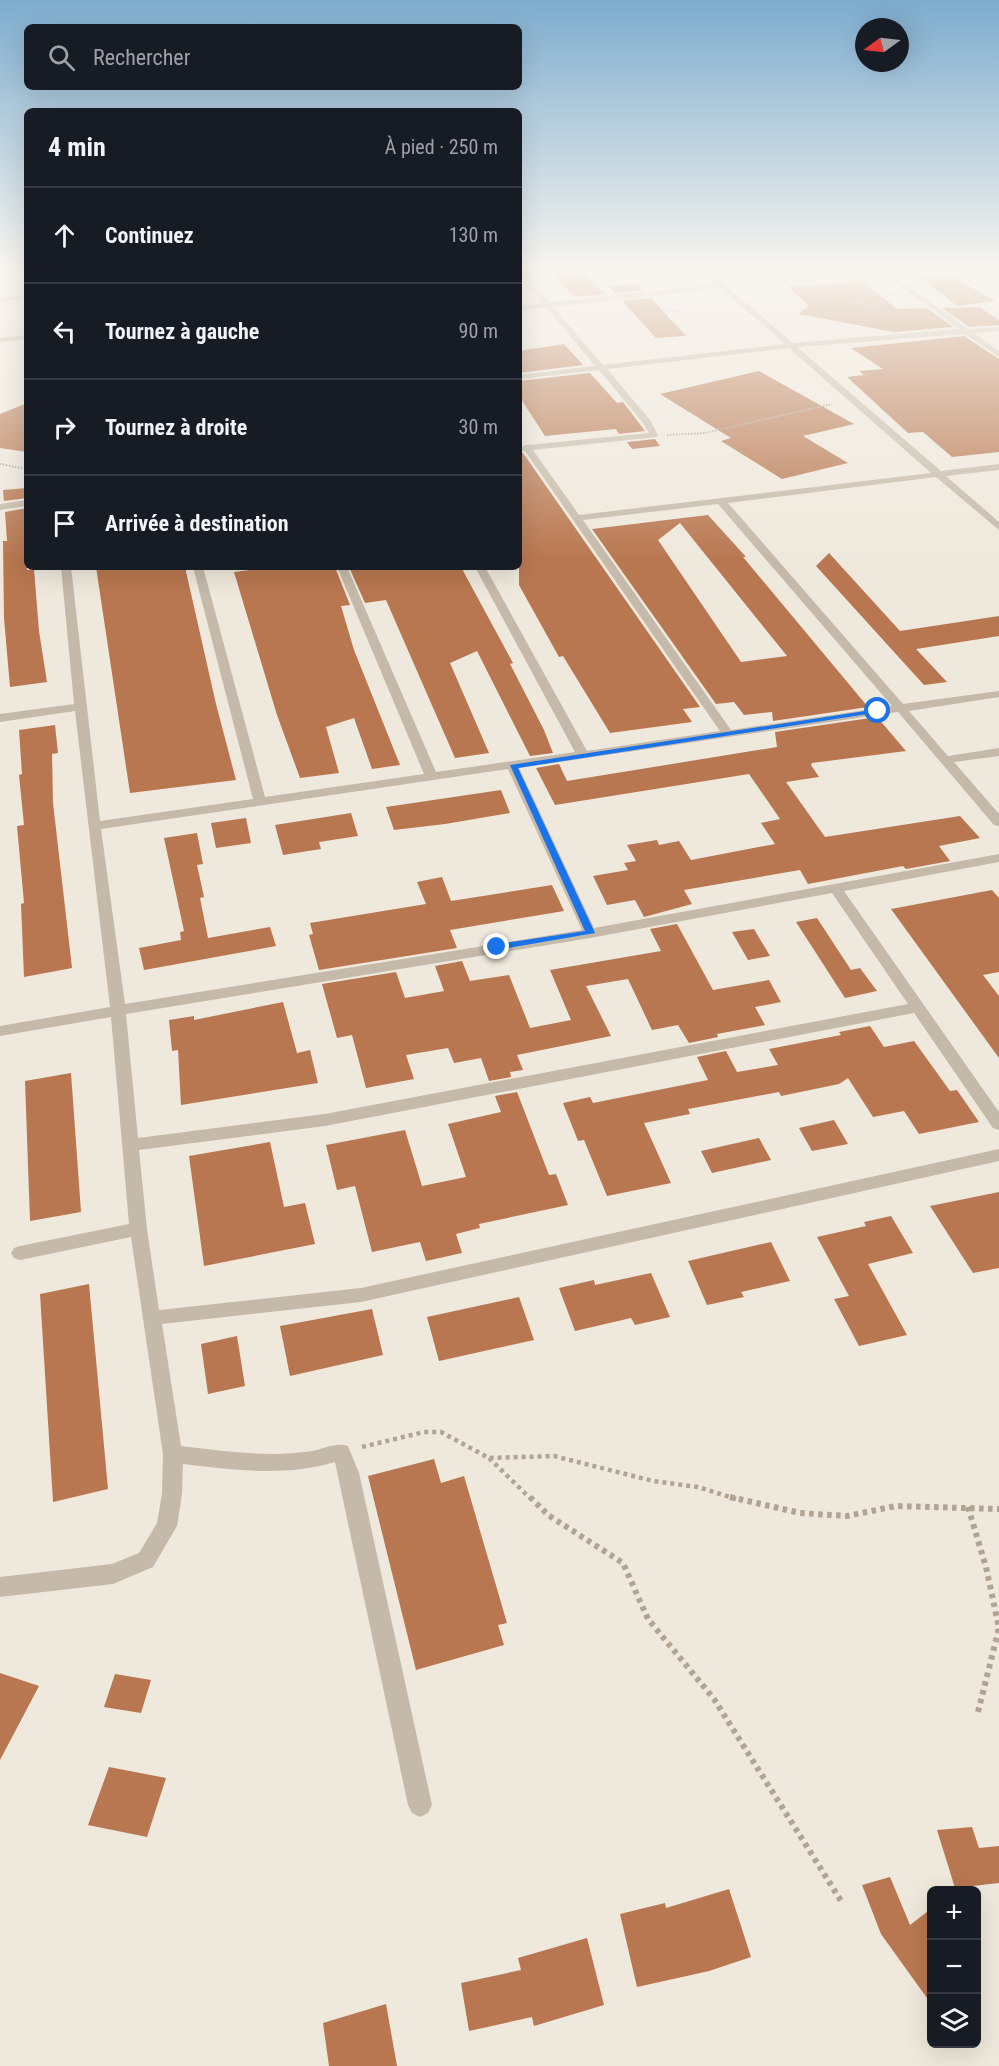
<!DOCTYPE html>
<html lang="fr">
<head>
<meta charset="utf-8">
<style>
	body { margin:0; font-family:"Roboto Condensed",sans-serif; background:#20242c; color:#f1f3f6 }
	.controls { position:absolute; right:18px; bottom:18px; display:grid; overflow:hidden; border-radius:9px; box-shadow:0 6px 24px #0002 }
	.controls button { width:54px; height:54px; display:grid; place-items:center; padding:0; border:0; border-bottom:2px solid #363941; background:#171b24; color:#f1f3f6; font:30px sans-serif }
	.compass { position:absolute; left:855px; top:18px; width:54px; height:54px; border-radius:50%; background:#171b24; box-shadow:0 6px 24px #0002; rotate:255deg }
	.stop { position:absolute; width:18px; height:18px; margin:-14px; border:4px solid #1a73e8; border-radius:50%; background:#fff }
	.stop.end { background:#1a73e8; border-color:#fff; box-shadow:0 2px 6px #0008 }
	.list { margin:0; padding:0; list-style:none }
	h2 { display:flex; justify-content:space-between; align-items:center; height:78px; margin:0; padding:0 24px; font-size:26px }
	h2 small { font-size:20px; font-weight:400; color:#9ea1a6 }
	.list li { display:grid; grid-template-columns:39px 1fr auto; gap:18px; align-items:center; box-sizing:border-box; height:96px; padding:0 24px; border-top:2px solid #363941 }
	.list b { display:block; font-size:22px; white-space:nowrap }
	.list em { font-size:20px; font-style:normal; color:#9ea1a6 }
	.icon { flex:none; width:33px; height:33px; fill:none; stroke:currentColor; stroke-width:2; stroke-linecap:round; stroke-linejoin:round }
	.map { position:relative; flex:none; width:999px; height:2066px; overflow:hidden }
	.search { position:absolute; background:#171b24; box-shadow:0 6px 24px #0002; left:24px; top:24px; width:498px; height:66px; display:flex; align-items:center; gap:15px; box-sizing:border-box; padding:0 21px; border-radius:9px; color:#9ea1a6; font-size:22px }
	.panel { position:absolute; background:#171b24; box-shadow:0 6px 24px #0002; left:24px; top:108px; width:498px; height:462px; border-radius:9px }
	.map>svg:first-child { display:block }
	.building { fill:#b87750; fill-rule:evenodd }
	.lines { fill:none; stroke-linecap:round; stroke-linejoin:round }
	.path-far2 { stroke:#b1a493; stroke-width:2; stroke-dasharray:1.5 1.5; stroke-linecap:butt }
	.path-far1 { stroke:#b1a493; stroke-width:4.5; stroke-dasharray:4 4; stroke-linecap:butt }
	.path { stroke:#b1a493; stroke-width:6; stroke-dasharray:4.5 4.5; stroke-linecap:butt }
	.minor { fill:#c5baa9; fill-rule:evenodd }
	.route { fill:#1a73e8 }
</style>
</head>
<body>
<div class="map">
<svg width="999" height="2066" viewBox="0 0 999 2066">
	<rect width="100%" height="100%" fill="#efe8dc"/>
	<path class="building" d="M550,271H583L605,294L574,297Z
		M952,276L995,301L957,306L921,278Z
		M862,281L897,309L927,308L953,327L894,332L799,314L809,306L788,287Z
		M637,283L643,290L614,293L608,286Z
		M651,298L686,336L656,338L622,301Z
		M979,307L999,320V325L969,327L942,308Z
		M964,336L999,359V452L952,457L923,432L908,433L847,377L864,375L859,371L883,369L851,348Z
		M564,344L583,365L519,373V351Z
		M759,371L854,424L803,436L848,463L782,479L721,441L731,438L660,394Z
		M590,373L617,403L623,402L645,431L619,434L616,429L545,436L519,396V381Z
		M27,403V452L0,448V414Z
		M655,439L660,446L632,449L627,442Z
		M519,453H523L700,707L683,709L692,722L610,733L563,656L559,657L519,585Z
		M27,488V498L4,501L3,490Z
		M27,508V570L34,569L39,631L47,682L10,687L4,618L3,541H7L5,512Z
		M708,515L746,557H743L868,707L773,721L772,712L744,715L734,702L716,704L592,529ZM680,523L787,656L741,662L658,540Z
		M829,553L900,631L999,616V636L916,649L947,682L924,685L816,566Z
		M96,567H185L216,704L236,780L130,793Z
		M275,567H335L350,605L341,606L354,650L400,765L372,769L354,718L326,727L339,773L300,778L277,715L234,572Z
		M349,567H461L513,663L510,664L544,730L553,753L530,756L477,651L450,663L489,753L455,758L386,600L365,603Z
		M877,717L906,751L812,763L811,765L819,777L786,782L825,837L960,816L980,838L939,846L950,861L906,869L903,866L808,884L800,870L684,890L692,904L644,917L635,900L607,905L593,876L628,870L624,863L636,861L627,845L657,840L659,845L679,841L691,860L775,844L761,823L780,819L749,774L555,805L536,768L559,764L567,781L777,747L775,732Z
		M55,725L58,753L52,754L53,803L72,968L24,977L21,904L24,903L17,826L24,825L19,775L22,774L19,730Z
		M501,790L510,813L445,824L394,830L386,807Z
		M351,813L358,836L319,842L321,849L283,855L275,825Z
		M246,818L251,843L216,848L211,823Z
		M197,833L203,864L197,865L204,897L200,898L208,938L270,927L276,946L144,970L139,948L181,940L180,932L184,931L164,838Z
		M442,877L451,901L552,885L564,911L450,930L457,948L319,970L309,935L313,934L310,923L426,904L417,882Z
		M992,890L999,898V972L983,975L999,996V1058L891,909Z
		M817,918L851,970L860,968L877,991L845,998L796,922Z
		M677,924L713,990L769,980L781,1002L755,1007L765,1025L717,1034L718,1037L689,1043L678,1025L652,1030L628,979L586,986L611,1036L517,1055L523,1070L510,1072L511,1077L489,1081L481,1058L454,1063L448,1048L406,1055L414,1079L366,1088L352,1035L337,1038L322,984L396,972L405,998L444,991L435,966L462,961L470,981L509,975L530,1028L571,1020L550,970L661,951L650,929Z
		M754,929L770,956L748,960L732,932Z
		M283,1002L297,1053L310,1050L318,1083L181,1105L178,1050L172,1051L169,1020L194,1016V1020Z
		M870,1026L884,1047L914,1041L950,1091L957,1090L979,1122L919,1134L904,1111L873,1117L848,1078L839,1084L781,1096L779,1092L688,1109L690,1114L644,1123L671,1183L607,1196L584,1140L578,1141L563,1103L590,1097L593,1103L708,1080L697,1057L726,1051L737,1072L778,1065L769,1049L841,1035L839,1032Z
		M71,1073L81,1212L30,1221L25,1081Z
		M517,1092L549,1175L556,1174L568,1205L479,1224L480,1228L456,1234L462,1253L426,1261L420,1242L372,1252L355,1186L337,1190L326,1145L405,1130L422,1186L466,1177L448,1124L501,1112L495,1096Z
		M834,1120L848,1144L812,1151L799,1128Z
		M759,1138L771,1160L712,1173L701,1151Z
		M270,1142L284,1207L305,1203L315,1244L204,1266L189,1156Z
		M999,1192V1268L973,1273L930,1206Z
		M891,1216L913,1253L868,1264L907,1335L859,1346L834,1299L849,1296L817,1237L866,1226L864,1222Z
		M771,1242L790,1281L741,1292L744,1297L707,1305L688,1261Z
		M651,1273L670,1317L635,1325L631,1318L575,1331L559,1288L594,1280L595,1285Z
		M89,1284L108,1489L53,1502L40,1294Z
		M519,1297L534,1340L439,1361L427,1317Z
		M372,1309L383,1355L290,1376L280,1326Z
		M237,1336L245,1386L208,1394L201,1344Z
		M434,1459L441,1483L464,1476L507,1623L498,1625L504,1645L416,1670L368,1476Z
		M0,1673L39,1686L0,1760Z
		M115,1674L151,1680L141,1713L104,1707Z
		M109,1767L166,1778L147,1837L88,1825Z
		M972,1827L979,1848L999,1846V1883L955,1888L937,1830Z
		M890,1877L910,1925L932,1908V2005L881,1934L862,1885Z
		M729,1889L751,1957L709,1971L637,1987L620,1914L665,1903L666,1908Z
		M587,1938L604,2005L534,2026L532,2017L469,2031L461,1983L521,1970L518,1958Z
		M386,2004L397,2066H329L323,2023Z"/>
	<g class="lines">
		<path class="path-far2" d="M814,271L831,277
			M838,278L876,275
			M742,282L787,271
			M744,284L839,278
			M849,299L874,308
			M662,309L682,313
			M862,324L882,299L892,293
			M667,435L705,433L832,404
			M0,464L27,469"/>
		<path class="path-far1" d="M362,1447L424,1432H441L489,1458L554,1456L653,1481L698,1487L736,1499
			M489,1458L531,1499"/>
		<path class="path" d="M530,1497L548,1515L623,1563L648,1619L714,1699L843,1904
			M730,1497L800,1513L847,1516L896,1506L999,1509
			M968,1507L986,1567L999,1628L978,1712"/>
		<path class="minor" d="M519,271H522L550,302L716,284L702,271H709L793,343L959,329L886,275L888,272L968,329L999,327V331L974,333L999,351V357L965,334L797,347L941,471L999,464V470L946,476L999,522V530L936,477L728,503L903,704L999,691V697L909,711L948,756L999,748V756L954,762L999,814V826L994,825L898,712L519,768L594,928L999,854V862L844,891L999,1112V1130L993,1128L914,1013L325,1126L139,1150L147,1229L159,1310L361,1288L999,1149V1161L361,1302L162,1324L181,1446C225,1451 268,1458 312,1451C324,1449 336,1442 348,1446L359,1473L432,1805L428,1813L420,1817L412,1813L408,1805L335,1462C285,1477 234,1470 183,1464L182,1494L177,1526L153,1567L113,1584L0,1597V1577L112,1564L139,1553L157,1523L162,1494L163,1454L131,1237L20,1260L14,1258L11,1253L14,1248L20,1246L129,1224L111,1017L0,1036V1026L110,1007L75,711L0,722V714L74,704L61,567H71L100,821L253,799L193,567H203L265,797L424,774L337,567H347L436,772L575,752L475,567H485L587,751L720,731L525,451H519V447L527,445L649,433L643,423L599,370L519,379V375L595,366L546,307L519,310V306L542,303L519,275ZM721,288L785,344L603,365L553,307ZM789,348L931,473L579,515L533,450L657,437L658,435L650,420L607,369ZM718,504L892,706L731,730L583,520ZM508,769L582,930L125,1004L101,829ZM832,893L908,1004L325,1114L138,1138L126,1014L590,938Z
			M899,271H922L902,274Z
			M27,294V298L0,302V298Z
			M27,335V339L0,342V338Z
			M27,500V506L0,510V504Z"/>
	</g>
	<linearGradient id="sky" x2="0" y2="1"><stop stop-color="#7dacce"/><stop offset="0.48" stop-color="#f8f5ef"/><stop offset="1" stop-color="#f8f5ef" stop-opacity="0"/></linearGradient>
	<rect width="999" height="560" fill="url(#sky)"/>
	<path class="route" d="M878,709L881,712L518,768L595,933L497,950L493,947L497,944L585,931L510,765Z"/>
</svg>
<div class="controls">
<button>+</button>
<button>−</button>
<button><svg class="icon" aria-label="layers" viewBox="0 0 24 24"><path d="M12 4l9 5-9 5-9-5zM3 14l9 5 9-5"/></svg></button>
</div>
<svg class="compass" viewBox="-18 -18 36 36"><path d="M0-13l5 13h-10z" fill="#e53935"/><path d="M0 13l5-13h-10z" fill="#9ea1a6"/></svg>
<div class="stop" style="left:878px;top:711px"></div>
<div class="stop end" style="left:497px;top:947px"></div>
<div class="search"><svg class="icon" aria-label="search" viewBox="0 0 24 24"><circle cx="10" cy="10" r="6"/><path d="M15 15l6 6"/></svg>Rechercher</div>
<section class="panel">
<h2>4 min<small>À pied · 250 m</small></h2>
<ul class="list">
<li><svg class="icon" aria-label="ahead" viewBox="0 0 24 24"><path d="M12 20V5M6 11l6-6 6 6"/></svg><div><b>Continuez</b></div><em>130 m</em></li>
<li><svg class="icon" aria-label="left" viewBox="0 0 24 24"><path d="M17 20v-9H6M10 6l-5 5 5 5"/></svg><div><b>Tournez à gauche</b></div><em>90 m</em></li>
<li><svg class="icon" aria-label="right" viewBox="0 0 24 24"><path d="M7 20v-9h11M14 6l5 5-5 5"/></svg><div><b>Tournez à droite</b></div><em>30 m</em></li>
<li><svg class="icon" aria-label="arrive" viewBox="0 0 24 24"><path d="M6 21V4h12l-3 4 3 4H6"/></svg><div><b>Arrivée à destination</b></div></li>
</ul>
</section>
</div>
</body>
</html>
